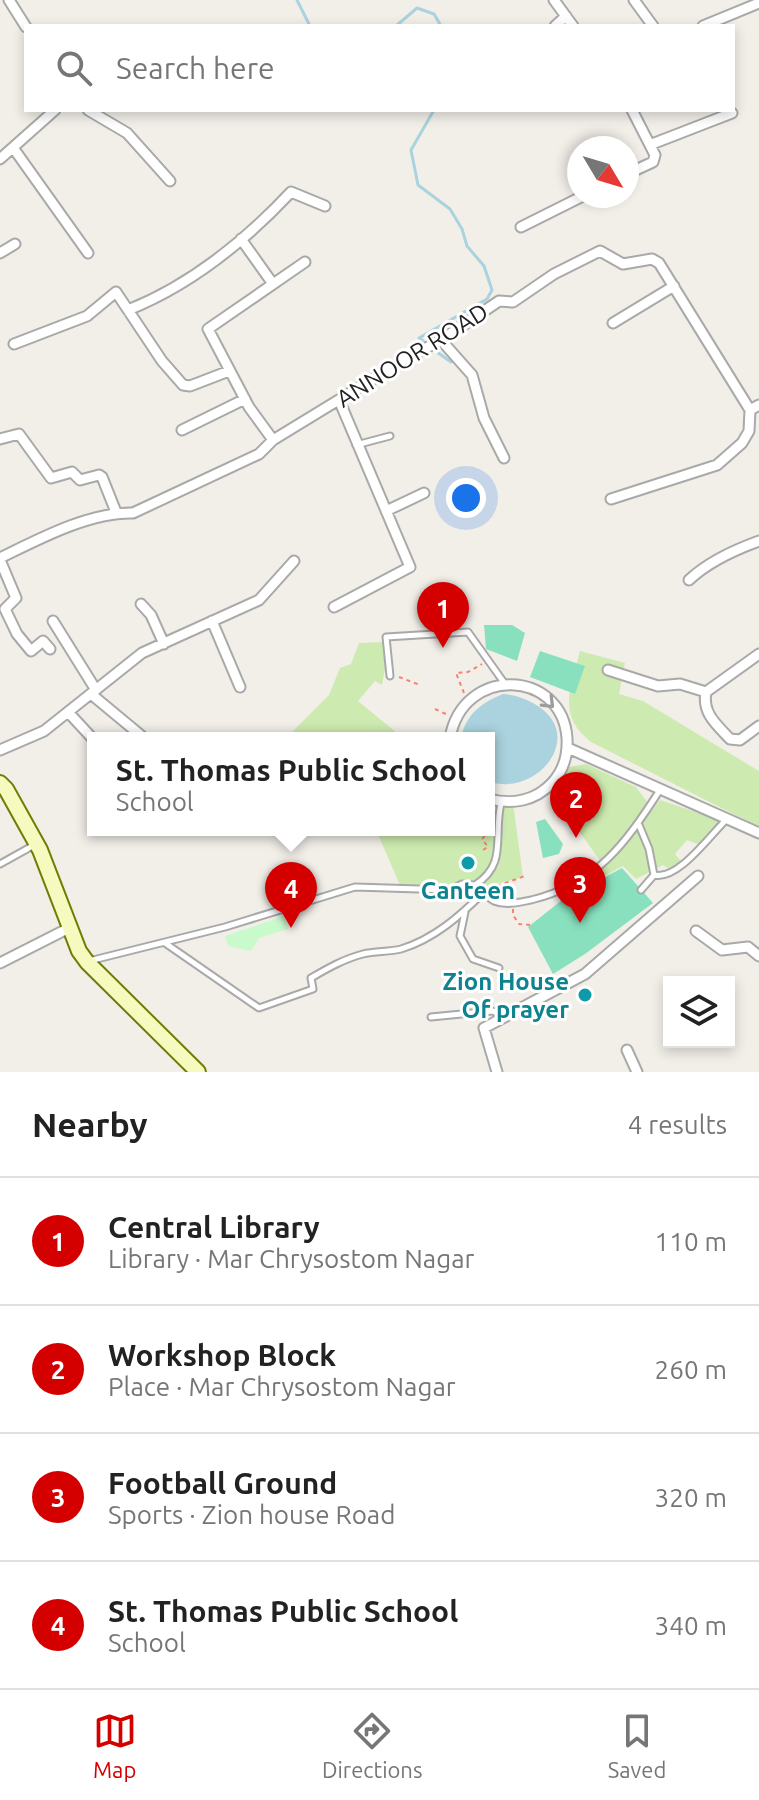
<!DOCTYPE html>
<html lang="en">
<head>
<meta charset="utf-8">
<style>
	body { margin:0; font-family:Ubuntu,sans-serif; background:#f2f2f2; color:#222 }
	.controls { position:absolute; right:24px; bottom:24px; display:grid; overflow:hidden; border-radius:0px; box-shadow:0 4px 12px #0003 }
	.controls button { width:72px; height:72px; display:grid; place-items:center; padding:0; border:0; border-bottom:2px solid #e0e0e0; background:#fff; color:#222; font:40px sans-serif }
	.compass { position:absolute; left:567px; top:136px; width:72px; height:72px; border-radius:50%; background:#fff; box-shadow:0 4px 12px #0003; rotate:128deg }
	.you { position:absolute; left:466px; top:498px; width:28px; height:28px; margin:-20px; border:6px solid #fff; border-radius:50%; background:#1a73e8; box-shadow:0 0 0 12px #1a73e833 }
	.badge { display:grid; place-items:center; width:52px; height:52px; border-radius:50%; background:#d40000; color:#fff; font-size:26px; font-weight:700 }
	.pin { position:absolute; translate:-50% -66px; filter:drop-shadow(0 2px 4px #0008) }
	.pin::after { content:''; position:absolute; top:42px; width:28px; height:24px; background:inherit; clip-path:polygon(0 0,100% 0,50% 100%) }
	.popup { position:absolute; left:87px; top:732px; width:408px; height:104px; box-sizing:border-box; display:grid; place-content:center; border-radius:0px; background:#fff; filter:drop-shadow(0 2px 6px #0005); font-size:26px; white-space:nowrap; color:#767676 }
	.popup b { font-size:30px; color:#222 }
	.popup::after { content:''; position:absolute; left:50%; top:100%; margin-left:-16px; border:16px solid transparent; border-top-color:#fff }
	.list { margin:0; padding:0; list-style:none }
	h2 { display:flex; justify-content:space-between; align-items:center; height:104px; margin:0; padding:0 32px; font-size:34px }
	h2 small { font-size:26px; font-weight:400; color:#767676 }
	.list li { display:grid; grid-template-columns:52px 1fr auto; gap:24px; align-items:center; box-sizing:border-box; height:128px; padding:0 32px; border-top:2px solid #e0e0e0 }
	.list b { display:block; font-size:30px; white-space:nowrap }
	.list p { margin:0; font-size:26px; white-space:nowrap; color:#767676 }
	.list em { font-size:26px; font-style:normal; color:#767676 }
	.icon { flex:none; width:44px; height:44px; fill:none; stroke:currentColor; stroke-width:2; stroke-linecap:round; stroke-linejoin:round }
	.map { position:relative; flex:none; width:759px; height:1072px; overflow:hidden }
	.search { position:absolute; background:#fff; box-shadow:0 4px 12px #0003; left:24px; right:24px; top:24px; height:88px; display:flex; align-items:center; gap:20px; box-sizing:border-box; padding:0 28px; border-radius:0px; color:#767676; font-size:30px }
	.sheet { height:616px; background:#fff }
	nav { display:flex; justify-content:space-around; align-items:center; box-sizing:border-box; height:112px; border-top:2px solid #e0e0e0; background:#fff; font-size:22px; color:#767676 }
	nav a { display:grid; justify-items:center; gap:4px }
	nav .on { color:#d40000 }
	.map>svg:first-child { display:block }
	.grass { fill:#cdebb0 }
	.park { fill:#c8facc }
	.pitch { fill:#88e0be }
	.water { fill:#aad3df }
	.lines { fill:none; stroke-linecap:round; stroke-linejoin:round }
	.stream { stroke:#aad3df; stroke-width:3 }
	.lane-casing { stroke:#a9a9a9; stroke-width:9 }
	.street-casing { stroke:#a9a9a9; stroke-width:13 }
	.secondary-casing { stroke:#707d05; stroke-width:18 }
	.path { stroke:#fa8072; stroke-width:2; stroke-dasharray:4 4; stroke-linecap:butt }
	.lane { stroke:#fff; stroke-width:5 }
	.street { stroke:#fff; stroke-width:9 }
	.secondary { stroke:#f7fabf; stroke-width:14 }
	.oneway { stroke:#9c9c9c }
	.culture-dot { fill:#0f9aa8; stroke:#fff; stroke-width:3 }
	.labels { text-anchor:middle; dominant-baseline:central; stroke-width:6; stroke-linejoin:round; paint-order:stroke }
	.street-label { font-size:24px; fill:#222; stroke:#fff }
	.culture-label { font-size:24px; font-weight:bold; fill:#0d838f; stroke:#fff }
</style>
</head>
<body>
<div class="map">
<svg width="759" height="1072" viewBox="0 0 759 1072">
	<rect width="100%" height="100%" fill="#f2efe9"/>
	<path class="grass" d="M383,642L385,669L382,685L375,681L358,701L403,738H295L290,734L329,695L340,668L351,664L359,643Z
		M580,651L625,663L619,694L643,701L759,771V827L591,742C556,715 571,687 580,651Z
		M586,764L636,787L648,803L636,823L601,862L549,789L568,767Z
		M660,800L720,820L718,826L700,845L687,840L675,854L681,861L670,870L663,865L636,879L623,866L582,888L610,861Z
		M501,803H513L523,877L497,884L488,891L483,889L485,881L499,865Z
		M489,804L494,808V863L479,879L449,886L400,885L376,830H489Z"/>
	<path class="park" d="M284,916L288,929L259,938L251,951L228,946L225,936Z"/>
	<path class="pitch" d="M484,625H512L525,633L517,661L486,649Z
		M540,651L585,666L575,694L530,677Z
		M545,819L563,844L559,854L543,858L536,822Z
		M622,868L653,903L585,954L553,974L528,927L562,900Z"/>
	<path class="water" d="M503,694C528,696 562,714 557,743C552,773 515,792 489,781V738H461C466,714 481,703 503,694Z"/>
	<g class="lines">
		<path class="stream" d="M297,0L310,26
			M396,26L417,8L434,14L441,26
			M423,341L419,338L487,299L492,290L484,266L467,246L462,229L450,209L418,185L411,150L434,110
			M437,352L451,362"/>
		<defs>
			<path id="lane" d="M356,445L390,436
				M390,676L386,637L468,632L505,684
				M639,825L649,849L654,875
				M0,864L36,844
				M475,885C481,890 488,898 494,901C506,906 520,902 531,900C597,884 625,844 660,790
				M641,890L654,875C678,881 710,835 727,819
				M465,912L460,936L473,959L499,968
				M165,943L259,1008L313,989L311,978C328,968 344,959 363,954C375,951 389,952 401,949C434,939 460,916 484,892
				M89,961L225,927L355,887L451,890L462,884L475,885C508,864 493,837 501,803
				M431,1017L492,1011L506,1015"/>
			<path id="street" d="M9,0L26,27
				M554,0L573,26
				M634,0L653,26
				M555,26L566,16
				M703,26L759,3
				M88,110L127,133L170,181
				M652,144L732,113
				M14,149L88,253
				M0,159L55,110
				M627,174L653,162L655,155L632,110
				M521,227L583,196
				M241,239L273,284
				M0,253L15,244
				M128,310C191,285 245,241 291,192L325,206
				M613,323L674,286
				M441,340L472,375L484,418L504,458
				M14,344L87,316L116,292L162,361L183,385L190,386L229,371
				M182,430L245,399
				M0,439L19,434L51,478L72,472L80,480L99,475L102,477L116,512
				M273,440L249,407L208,329L305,262
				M611,499L717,465L742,443L749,431L750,410
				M386,511L424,493
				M0,558C39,539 89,512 133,513L259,454L273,440L404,360L441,340L499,301L513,302L554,274L600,251L623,264L652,259L659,263L750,410L759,405
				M0,560L16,598L5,609L17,634L31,651L43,641L50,649
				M689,580C708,562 734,550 759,541
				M141,604L151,615L164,644
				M334,607L410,567L339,400
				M53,621L96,690
				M212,621L240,687
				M759,654L706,692C702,713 716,724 730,739L740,740L759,726
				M608,670L658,686L680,684L706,692
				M91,694L144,738
				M68,712L93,739
				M450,738C463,665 562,669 567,738C568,755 563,771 552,783C535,801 512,805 489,799
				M568,748L759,833
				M0,750L44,731L142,653L259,600L294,561
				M696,931L722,950L748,947L759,956
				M0,963L71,927
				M627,1050L637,1072
				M497,1072L484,1028L585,974L698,876"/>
			<path id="secondary" d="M0,783L6,789L40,850L79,951L87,962L198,1072"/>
		</defs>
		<use href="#lane" class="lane-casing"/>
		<use href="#street" class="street-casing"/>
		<use href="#secondary" class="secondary-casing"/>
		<path class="path" d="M399,677L420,685
			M464,693L456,673L468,672L482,664
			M435,709L448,715
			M483,850L488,847L482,839L491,829
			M492,892L497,886L525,876
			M513,909V915L519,924L531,925"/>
		<use href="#lane" class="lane"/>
		<use href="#street" class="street"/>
		<use href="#secondary" class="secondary"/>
	</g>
	<defs><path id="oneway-chevron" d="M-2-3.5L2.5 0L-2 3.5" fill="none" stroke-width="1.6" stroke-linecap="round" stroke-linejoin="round" transform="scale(2)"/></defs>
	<use class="oneway" href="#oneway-chevron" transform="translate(549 703) rotate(45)"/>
	<g class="culture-dot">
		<circle cx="468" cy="863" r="8"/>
		<circle cx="585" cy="995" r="8"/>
	</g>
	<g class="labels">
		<g class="street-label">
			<text transform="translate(412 355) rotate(-32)">ANNOOR ROAD</text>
		</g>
		<g class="culture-label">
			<text x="468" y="890">Canteen</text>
			<text x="569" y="981" text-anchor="end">Zion House<tspan x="569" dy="28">Of prayer</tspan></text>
		</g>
	</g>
</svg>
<div class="controls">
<button><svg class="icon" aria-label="layers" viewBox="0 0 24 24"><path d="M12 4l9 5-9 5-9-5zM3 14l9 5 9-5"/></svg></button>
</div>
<svg class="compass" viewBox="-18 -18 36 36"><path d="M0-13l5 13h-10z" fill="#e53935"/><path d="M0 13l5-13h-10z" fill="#767676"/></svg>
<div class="you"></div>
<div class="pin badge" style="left:443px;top:648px">1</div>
<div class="pin badge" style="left:576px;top:838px">2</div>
<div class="pin badge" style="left:580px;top:923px">3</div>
<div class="pin badge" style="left:291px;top:928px">4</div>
<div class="popup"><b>St. Thomas Public School</b>School</div>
<div class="search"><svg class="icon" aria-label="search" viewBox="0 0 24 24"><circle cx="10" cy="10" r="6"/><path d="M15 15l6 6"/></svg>Search here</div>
</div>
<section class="sheet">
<h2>Nearby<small>4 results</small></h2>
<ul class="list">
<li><span class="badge">1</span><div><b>Central Library</b><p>Library · Mar Chrysostom Nagar</p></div><em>110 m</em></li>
<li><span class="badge">2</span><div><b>Workshop Block</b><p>Place · Mar Chrysostom Nagar</p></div><em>260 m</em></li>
<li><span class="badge">3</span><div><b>Football Ground</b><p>Sports · Zion house Road</p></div><em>320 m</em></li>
<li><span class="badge">4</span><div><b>St. Thomas Public School</b><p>School</p></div><em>340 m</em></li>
</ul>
</section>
<nav>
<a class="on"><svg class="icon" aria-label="map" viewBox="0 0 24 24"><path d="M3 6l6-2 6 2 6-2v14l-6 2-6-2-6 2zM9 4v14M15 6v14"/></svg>Map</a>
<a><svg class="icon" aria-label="directions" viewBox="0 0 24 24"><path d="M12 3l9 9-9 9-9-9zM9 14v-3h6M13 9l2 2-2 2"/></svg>Directions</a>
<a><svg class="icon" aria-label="saved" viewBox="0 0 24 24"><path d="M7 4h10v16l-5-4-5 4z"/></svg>Saved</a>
</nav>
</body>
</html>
